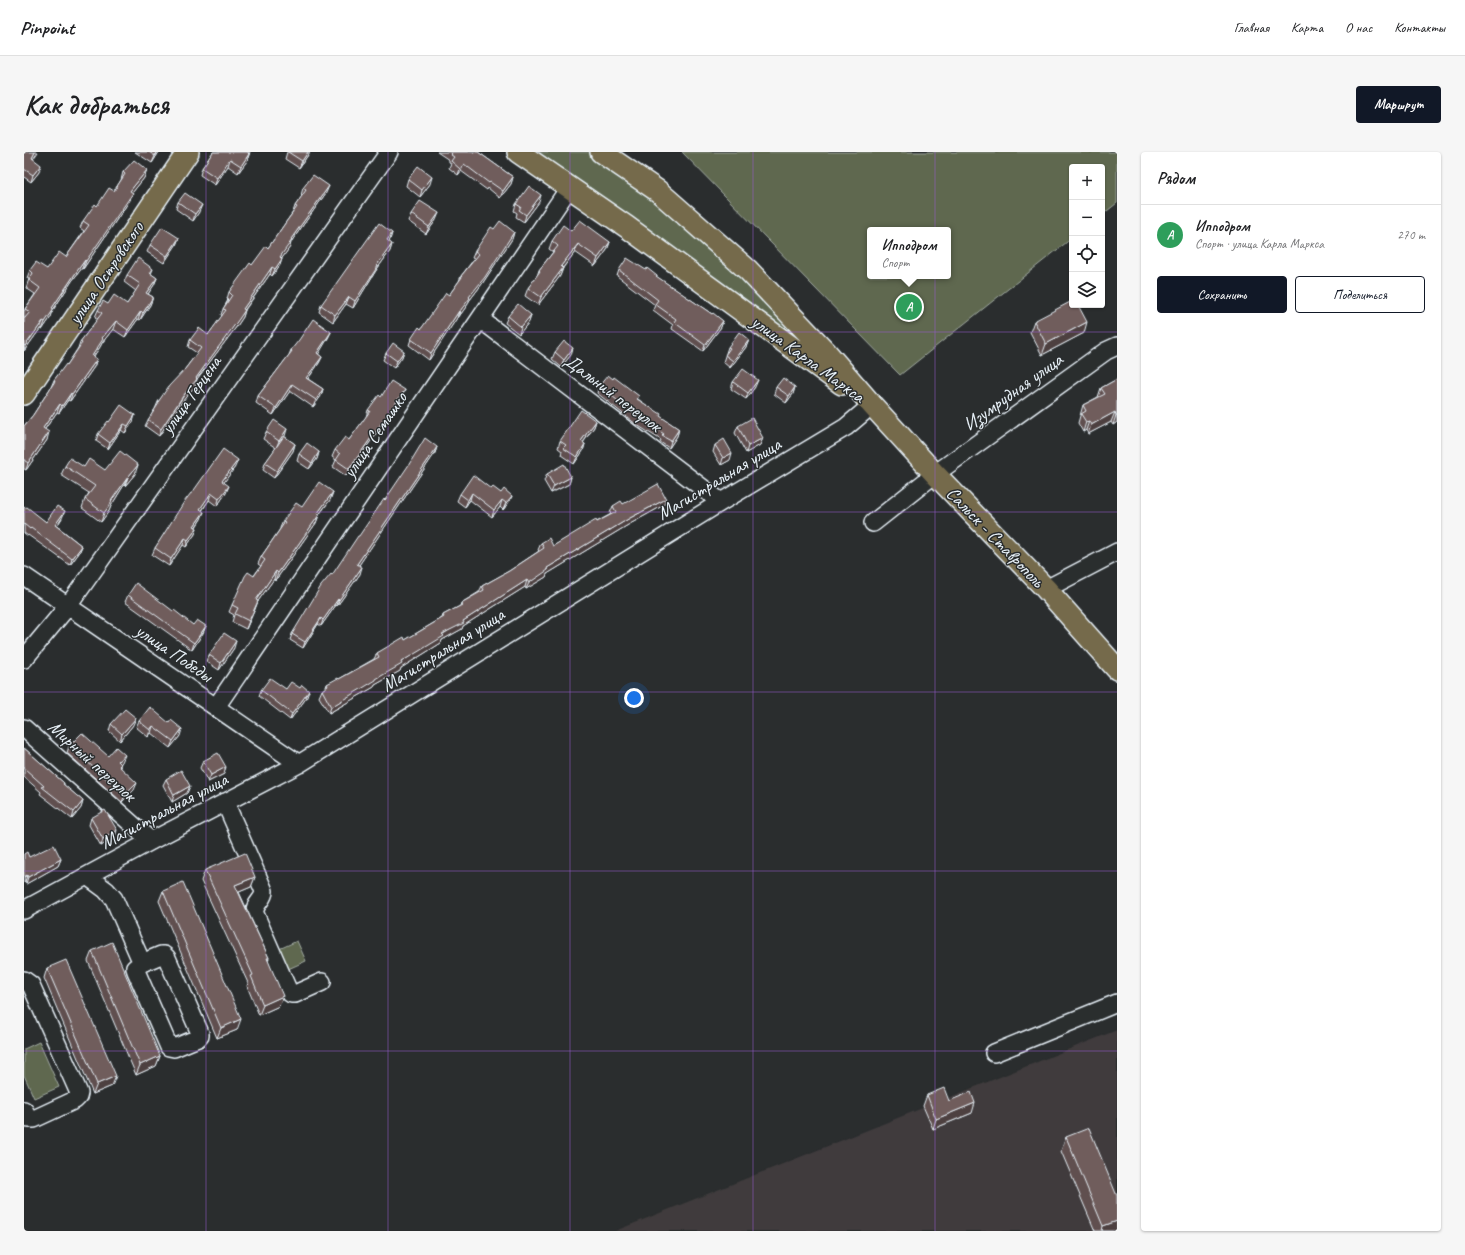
<!DOCTYPE html>
<html lang="ru">
<head>
<meta charset="utf-8">
<style>
	body { margin:0; font-family:Caveat,sans-serif; background:#f6f6f6; color:#202124 }
	.controls { position:absolute; right:12px; top:12px; display:grid; overflow:hidden; border-radius:4px; box-shadow:0 1px 3px #0004 }
	.controls button { width:36px; height:36px; display:grid; place-items:center; padding:0; border:0; border-bottom:1px solid #e0e0e0; background:#fff; color:#202124; font:20px sans-serif }
	.you { position:absolute; left:610px; top:546px; width:14px; height:14px; margin:-10px; border:3px solid #fff; border-radius:50%; background:#1a73e8; box-shadow:0 0 0 6px #1a73e833 }
	.badge { display:grid; place-items:center; width:26px; height:26px; border-radius:50%; background:#111827; color:#fff; font-size:13px; font-weight:700 }
	.pin { position:absolute; translate:-50% -50%; border:2px solid #fff; box-shadow:0 1px 4px #0006 }
	.popup { position:absolute; left:843px; top:75px; width:84px; height:52px; box-sizing:border-box; display:grid; place-content:center; border-radius:4px; background:#fff; filter:drop-shadow(0 1px 3px #0005); font-size:13px; white-space:nowrap; color:#757577 }
	.popup b { font-size:15px; color:#202124 }
	.popup::after { content:''; position:absolute; left:50%; top:100%; margin-left:-8px; border:8px solid transparent; border-top-color:#fff }
	.list { margin:0; padding:0; list-style:none }
	h2 { display:flex; justify-content:space-between; align-items:center; height:52px; margin:0; padding:0 16px; font-size:17px }
	h2 small { font-size:13px; font-weight:400; color:#757577 }
	.list li { display:grid; grid-template-columns:26px 1fr auto; gap:12px; align-items:center; box-sizing:border-box; height:60px; padding:0 16px; border-top:1px solid #e0e0e0 }
	.list b { display:block; font-size:15px; white-space:nowrap }
	.list p { margin:0; font-size:13px; white-space:nowrap; color:#757577 }
	.list em { font-size:13px; font-style:normal; color:#757577 }
	.actions { display:flex; gap:8px; padding:12px 16px }
	.actions a { flex:1; padding:9px 0; border:1px solid #111827; border-radius:4px; text-align:center; font-size:14px; color:#111827 }
	.actions .main { background:#111827; color:#fff }
	.icon { flex:none; width:22px; height:22px; fill:none; stroke:currentColor; stroke-width:2; stroke-linecap:round; stroke-linejoin:round }
	.map { position:relative; flex:none; width:1093px; height:1079px; overflow:hidden; border-radius:4px }
	header { display:flex; align-items:center; gap:24px; box-sizing:border-box; height:56px; padding:0 20px; background:#fff; border-bottom:1px solid #e0e0e0 }
	header strong { font-size:19px }
	nav { display:flex; gap:22px; margin-inline-start:auto; font-size:14px }
	.intro { display:flex; align-items:center; justify-content:space-between; box-sizing:border-box; height:96px; padding:0 24px }
	h1 { margin:0; font-size:28px }
	.button { padding:10px 18px; border-radius:4px; background:#111827; color:#fff; font-size:14px; font-weight:700 }
	main { display:flex; gap:24px; padding:0 24px }
	aside { flex:1; background:#fff; border-radius:4px; box-shadow:0 1px 3px #0004 }
	.map>svg:first-child { display:block }
	.built { fill:#3f3b3c }
	.green { fill:#5e684f; stroke:#a3aca4; fill-rule:evenodd }
	.lines { fill:none; stroke-linecap:round; stroke-linejoin:round }
	.minor-casing { stroke:#e8f1f8; stroke-width:20 }
	.major-casing { stroke:#e8f1f8; stroke-width:24 }
	.minor { stroke:#2a2d2e; stroke-width:17 }
	.major { stroke:#756b4b; stroke-width:21 }
	.wall { fill:#60504f; stroke:#e8f1f8 }
	.shaded-wall { fill:#4e4140; stroke:#e8f1f8 }
	.building { fill:#705d5c; stroke:#e8f1f8 }
	.grid { fill:none; stroke:#965dcd; stroke-width:1; stroke-opacity:0.55 }
	.labels { text-anchor:middle; dominant-baseline:central; stroke-width:3; stroke-linejoin:round; paint-order:stroke }
	.street-label { font-size:19px; fill:#e8f1f8; stroke:#2a2d2e }
</style>
</head>
<body>
<header>
<strong>Pinpoint</strong>
<nav><a>Главная</a><a>Карта</a><a>О нас</a><a>Контакты</a></nav>
</header>
<div class="intro"><h1>Как добраться</h1><a class="button">Маршрут</a></div>
<main>
<div class="map">
<svg width="1093" height="1079" viewBox="0 0 1093 1079">
	<rect width="100%" height="100%" fill="#2a2d2e"/>
	<filter id="ink" filterUnits="userSpaceOnUse"><feTurbulence type="fractalNoise" baseFrequency=".025" numOctaves="2"/><feDisplacementMap in="SourceGraphic" scale="8" xChannelSelector="R" yChannelSelector="G"/><feConvolveMatrix kernelMatrix="1 2 1 2 8 2 1 2 1" color-interpolation-filters="sRGB"/></filter>
	<g filter="url(#ink)">
		<path class="built" d="M1093,878V1079H591Z"/>
		<path class="green" d="M494,0H577L634,39L848,253Z
			M658,0H1093V51L1078,63V15H1048V86L876,223ZM846,78H924V124H846Z
			M273,789L282,809L262,818L253,798Z
			M15,890L35,935L10,946L0,923V897Z"/>
		<g class="lines">
			<defs>
				<path id="minor" d="M456,167L697,350
					M849,371L911,322L1082,199L1093,194
					M0,424L275,612
					M1022,437L1093,400
					M0,507L44,454L365,0
					M192,555L545,36
					M0,576L127,689
					M201,650L240,739C240,748 229,752 231,762L265,840L267,842H271L298,830
					M63,724L82,738L90,747L118,811L137,803H140L143,806L176,881V884L174,886L150,896L145,895L112,819L111,816L118,811
					M0,758L127,689L275,612L697,350L822,275L848,253
					M0,828L7,833L55,941L54,945L51,948L10,967H5L0,958
					M970,901L1093,851"/>
				<path id="major" d="M494,0L603,75L818,232
					M577,0L634,39L724,118L803,201L848,253L911,322L1022,437L1093,517
					M0,242L164,0"/>
			</defs>
			<use href="#minor" class="minor-casing"/>
			<use href="#major" class="major-casing"/>
			<use href="#minor" class="minor"/>
			<use href="#major" class="major"/>
		</g>
		<path class="wall" d="M0,0L9,7L15,20L7,30L0,25Z
			M111,0H135L128,11Z
			M189,0H226L223,9L214,21L204,14L191,33L176,23L178,16Z
			M263,0H264L284,3L275,16L261,7Z
			M413,0H454L489,25L487,32L476,46L464,36L463,38L437,19L434,23L425,16L427,11L425,10V8Z
			M123,18L120,26L108,41L106,48L59,117L58,116L48,129L29,158L27,165L18,178L16,177L0,199V167L1,166H0V160L1,157L11,142L2,136L5,127L3,126L6,118L23,117L42,105L60,79L56,76L59,69L73,54L90,39L97,28L99,20Z
			M384,27L406,32L396,45L382,34Z
			M279,36L302,41L267,90L266,95L258,106L256,113L248,124L246,122L221,158L219,165L213,174L173,227L171,234L157,251L135,284L121,274L124,268L131,257L134,250L161,217L173,201L164,195L166,188L184,183L198,164L197,163L199,157L204,148L203,147L205,140L228,113L244,96L262,70L269,60L271,54L278,44L277,43Z
			M154,50L175,60L169,69L152,57Z
			M515,50L500,70L492,65L493,61L490,59L492,52Z
			M387,62L412,68L402,82L384,69Z
			M470,77L490,80L488,87L458,132L445,149L444,152L434,166H433L405,208L385,193L387,187L397,177L425,143L435,129L437,124L450,107L448,106L451,99Z
			M547,79L586,90L583,98L571,114L551,100L539,116L536,124L514,153L501,144L504,136L513,124L515,118L529,100L525,97L528,89Z
			M368,81L365,90L368,92L366,99L353,117L351,120L329,156L322,152L309,170L295,160L297,153Z
			M155,86L152,93L140,111L123,100L126,93Z
			M129,117L127,122L133,126L130,133L124,142L129,145L126,153L116,168L114,167L101,185L89,177L78,191L76,195L69,205L73,207L70,215L46,249L44,248L35,261L33,260L21,277L23,288L2,318L0,317V274L9,263L27,235L30,228L43,213L54,196L56,190L74,167L71,165L74,158L84,152H103L112,139L100,130L103,123Z
			M595,118H622L633,125L688,162L699,169L697,175L679,199L648,177L649,173L629,158L631,153L593,124Z
			M507,163L505,170L495,182L481,171L484,164Z
			M1010,169L1060,181L1018,203L1006,180Z
			M307,180L304,186L294,202L298,205L295,211L284,227L299,237L297,244L289,255L266,239L249,263L232,251L234,244L265,203L267,198Z
			M725,188L722,195L706,216L699,210L704,195Z
			M380,199L378,205L370,216L359,208L362,201Z
			M531,200L547,203L537,215L528,207Z
			M1093,227V270L1089,273L1087,270L1064,282L1062,278L1059,280L1054,271L1059,253L1074,245L1077,236Z
			M709,230L731,235L722,247L707,237Z
			M575,234L614,247L637,265L655,277L653,284L645,296L636,290L637,288L613,273L573,241Z
			M752,235H771L769,242L762,251L750,242Z
			M381,238L378,245L322,324L309,315L312,308L308,305L311,298L325,288L342,265L344,258L357,245Z
			M572,269L570,275L559,291L561,292L559,299L550,312L537,303L538,299L534,296L536,289Z
			M85,270H109L101,281L97,278L84,297L72,289L74,282Z
			M714,274L739,286L736,293L722,301L711,281Z
			M242,280L261,285L271,292L269,299L250,326L239,318L241,311L252,296L239,287Z
			M691,293L706,308L697,313L689,300Z
			M413,295L411,301L335,413L336,422L313,454L312,453L297,474L294,472L279,496L266,488L268,482L361,348Z
			M295,300L293,307L285,317L273,309L275,302Z
			M41,314L60,315L81,318L111,322L101,334L100,333L87,354L85,359L77,370L58,356L61,347L65,341L37,323Z
			M211,315L200,330L202,341L193,354L185,348L178,359L177,367L172,375L171,382L162,395L159,393L145,414L128,403L131,396L168,341Z
			M523,322L547,325L545,332L527,341L520,329Z
			M467,337L477,341L488,344L485,350L479,358L476,355L468,365L446,348L441,355L433,349L436,342Z
			M309,340L306,348L295,363L292,371L251,429L250,427L234,449L231,457L222,477L208,470L210,463L205,460L208,453L237,414L234,412L237,405L256,377V376L259,369L278,355Z
			M599,352L640,353L604,373L523,422L522,425L502,437L501,435L439,474L438,477L418,488L417,491L377,516L376,519L351,533L350,535L305,561L295,545L298,538L302,535L303,532L315,527L350,507L353,501L381,488L418,466L419,463L436,454L437,451L455,440L458,434L485,419L515,399L514,398L517,391L529,394L587,362L586,361L589,354Z
			M0,355L22,370L38,366L33,374L58,394L55,401L46,413L4,383V384L0,381Z
			M104,443L169,473L182,474L179,481L168,498L101,450Z
			M210,496L195,518L183,510L185,503Z
			M262,537L283,545L266,568L235,544L237,538Z
			M115,569L156,584L146,596L127,581L124,585L112,575Z
			M87,572L109,573L96,589L85,579Z
			M45,594L84,604L98,610L97,611L96,614L110,638L98,650L43,601Z
			M0,596L40,631V633L59,649L57,656L48,667L16,642L17,640L0,625Z
			M179,609L200,622L184,630L176,616Z
			M142,627L166,634L163,641L148,650L139,633Z
			M67,666L91,685L77,694L65,673Z
			M5,705L37,707L34,714L2,732L1,730Z
			M181,718L231,725L227,735L215,740L245,806L244,809L255,854L235,863L223,834L224,831L177,729Z
			M139,739L213,878L193,886L135,749Z
			M68,799L136,904L132,914L112,923L64,809Z
			M23,816L88,934L69,942L20,826Z
			M903,943L925,949L948,961L909,977L899,954Z
			M1042,985L1093,1079H1071L1037,999Z"/>
		<path class="shaded-wall" d="M11,0H14L5,13L8,6Z
			M133,0H135L128,11L131,4Z
			M284,0H286L284,3L275,16L278,9Z
			M225,2L223,9L214,21L217,14Z
			M206,7L204,14L191,33L193,26Z
			M440,12L437,19L434,23L436,17Z
			M17,13L15,20L7,30L9,23Z
			M123,18L120,26L108,41L106,48L59,117L62,109L106,39Z
			M408,25L406,32L396,45L398,38Z
			M489,25L487,32L476,46L479,39Z
			M305,34L302,41L267,90L266,95L254,112L256,105L267,87Z
			M517,43L515,50L500,70L502,63Z
			M178,53L175,60L169,69L171,62Z
			M415,61L412,68L402,82L405,75Z
			M490,80L488,87L458,132L445,149L444,152L434,166L436,159L445,145Z
			M368,81L366,88L361,95L363,88Z
			M155,86L152,93L140,111L143,104Z
			M586,90L583,98L571,114L574,106Z
			M368,92L366,99L353,117L351,120L329,156L331,149L353,113Z
			M554,92L551,100L534,122L537,114Z
			M258,107L256,113L248,124L251,117Z
			M61,108L58,116L48,129L29,158L27,165L18,178L21,170L28,156L51,122Z
			M248,115L246,122L217,163L219,157Z
			M539,116L536,124L514,153L517,145Z
			M133,126L130,133L120,148L122,141Z
			M129,145L126,153L116,168L119,161Z
			M325,145L322,152L309,170L311,163Z
			M221,158L219,165L213,174L173,227L171,234L157,251L135,284L137,277L172,226Z
			M117,159L114,167L101,185L104,178Z
			M435,159L433,166L405,208L407,201Z
			M507,163L505,170L495,182L497,175Z
			M19,169L16,177L0,199L1,194Z
			M92,169L89,177L78,191L76,195L65,211L68,204L78,186Z
			M699,169L697,175L679,199L681,193Z
			M1063,170L1060,181L1018,203L1022,192Z
			M307,180L304,186L291,208L293,201Z
			M725,188L722,195L706,216L709,209Z
			M549,196L547,203L537,215L540,208Z
			M380,199L378,205L370,216L373,209Z
			M298,205L295,211L280,232L282,226Z
			M73,207L70,215L46,249L48,242Z
			M734,228L731,235L722,247L724,241Z
			M268,232L266,239L249,263L252,256Z
			M771,235L769,242L762,251L765,244Z
			M299,237L297,244L289,255L292,248Z
			M381,238L378,245L322,324L325,317Z
			M47,241L44,248L35,261L38,254Z
			M36,252L33,260L16,284L19,276Z
			M1091,260L1087,270L1064,282L1067,273Z
			M111,263L109,270L101,281L104,274Z
			M1092,263H1093V270L1089,273Z
			M572,269L570,275L555,296L557,289Z
			M1065,269L1062,278L1059,280L1062,270Z
			M100,272L97,278L84,297L86,291Z
			M263,277L261,284L252,296L255,289Z
			M655,277L653,284L645,296L647,289Z
			M25,280L23,288L2,318L4,311Z
			M739,286L736,293L722,301L724,294Z
			M271,292L269,299L250,326L253,319Z
			M561,292L559,299L550,312L553,305Z
			M413,295L411,301L331,419L333,412Z
			M295,300L293,307L285,317L288,311Z
			M708,301L706,308L697,313L699,306Z
			M214,308L211,315L196,336L198,329Z
			M114,313L111,322L101,334L104,325Z
			M104,325L100,333L87,354L85,359L77,370L80,361L87,349Z
			M547,325L545,332L527,341L530,334Z
			M205,334L202,341L193,354L195,347Z
			M309,340L306,348L290,369L293,362Z
			M187,341L185,348L174,364L176,357Z
			M448,341L446,348L441,355L444,348Z
			M488,344L485,350L479,358L482,351Z
			M642,347L640,353L604,373L523,422L522,425L502,437L505,431L523,416L606,366Z
			M478,348L476,355L468,365L470,358Z
			M41,359L38,366L29,380L31,373Z
			M180,360L177,367L168,380L170,374Z
			M295,363L292,371L251,429L254,421Z
			M173,376L171,382L162,395L164,388Z
			M161,386L159,393L145,414L147,407Z
			M58,394L55,401L46,413L48,407Z
			M338,415L336,422L313,454L315,448Z
			M252,419L250,427L229,456L232,448Z
			M503,428L501,435L439,474L438,477L418,488L417,491L377,516L376,519L351,533L350,535L305,561L307,555L377,510L439,469Z
			M314,447L312,453L297,474L299,468Z
			M234,449L231,457L222,477L225,469Z
			M297,466L294,472L279,496L281,490Z
			M182,474L179,481L168,498L170,491Z
			M212,489L210,496L195,518L197,511Z
			M285,539L283,545L266,568L268,562Z
			M112,566L109,573L96,589L98,582Z
			M129,574L127,581L124,585L126,578Z
			M158,577L156,584L146,596L149,589Z
			M101,603L98,610L92,616L94,609Z
			M202,615L200,622L184,630L187,623Z
			M113,631L110,638L98,650L101,643Z
			M166,634L163,641L148,650L150,643Z
			M59,649L57,656L48,667L50,660Z
			M93,678L91,685L77,694L79,687Z
			M37,707L34,714L2,732L4,725Z
			M3,723L1,730L0,731V725Z
			M231,725L227,735L208,743L211,733Z
			M259,844L255,854L235,863L239,853Z
			M217,867L213,878L193,886L197,876Z
			M136,904L132,914L112,923L116,913Z
			M92,924L88,934L69,942L73,932Z
			M951,951L948,961L909,977L912,967Z
			M1093,1069V1079H1078L1079,1074Z"/>
		<path class="building" d="M0,0H11L8,6L17,13L9,23L0,17Z
			M125,0H133L131,4Z
			M189,0H224V1L225,2L217,14L206,7L193,26L178,16Z
			M264,0H284L278,9Z
			M426,0H454L489,25L479,39L466,30L465,31L440,12L436,17L427,9L430,5L427,3L428,2Z
			M110,8L123,18L106,39L109,41L62,109L61,108L51,122L28,156L30,157L21,170L19,169L1,194L0,193V167L6,160L1,157L16,136L5,128L9,121L6,118L12,110L23,117L35,100L42,105L65,73L59,69L71,52L73,54L85,36L90,39L101,22L99,20Z
			M394,14L408,25L398,38L384,27Z
			M289,23L305,34L267,87L268,88L256,105L258,107L251,117L248,115L219,157L221,158L215,167L172,226L173,227L159,244L137,277L124,268L135,251L134,250L145,234L161,217L177,196L166,188L175,176L184,183L202,158L199,157L208,143L205,140L226,111L228,113L242,94L244,96L262,70L273,55L271,54L282,38L279,36Z
			M505,34L517,43L502,63L495,58L497,55L492,52Z
			M161,41L178,53L171,62L154,50Z
			M396,49L415,61L405,75L387,62Z
			M556,68L586,90L574,106L554,92L537,114L539,116L517,145L504,136L516,119L515,118L534,94L528,89L539,73L547,79Z
			M476,69L490,80L461,125L445,145L446,146L436,159H435L407,201L387,187L395,175L397,177L422,141L425,143L438,125L437,124L455,102L451,99L467,75L470,77Z
			M355,71L368,81L363,88L368,92L353,113L354,114L331,149L325,145L311,163L297,153Z
			M138,75L155,86L143,104L126,93Z
			M114,106L129,117L126,121L133,126L122,141L129,145L119,161L117,159L104,178L92,169L78,186L79,187L68,204L73,207L48,242L47,241L38,254L36,252L19,276L25,280L4,311L0,308V274L9,263L31,229L30,228L42,212L43,213L58,191L56,190L78,161L74,158L79,149L84,152L90,143L103,152L116,132L103,123Z
			M603,106L622,118L623,116L633,124H632L688,162L689,161L699,169L681,193L650,170L652,167L631,152L634,148L595,118Z
			M1048,149V153H1054L1063,170L1022,192L1010,169Z
			M494,152L507,163L497,175L484,164Z
			M289,167L307,180L293,201L298,205L282,226L299,237L292,248L268,232L252,256L234,244L268,199L267,198L275,188Z
			M715,180L725,188L709,209L701,203L706,196L704,195Z
			M540,189L549,196L540,208L531,200Z
			M369,191L380,199L373,209L362,201Z
			M719,217L734,228L724,241L709,230Z
			M584,223L589,227L590,225L615,244L613,247L637,262L636,264L655,277L647,289L638,284L640,282L616,266L575,234Z
			M759,226L771,235L765,244L752,235Z
			M1093,227V263H1092L1091,260L1067,273L1065,269L1062,270L1057,262L1062,259L1059,253L1081,242L1077,236Z
			M367,229L381,238L325,317L312,308L316,302L311,298L321,285L325,288L346,259L344,258L355,243L357,245Z
			M97,253L111,263L104,274L100,272L86,291L74,282L84,269L85,270Z
			M557,258L572,269L557,289L561,292L553,305L539,296L542,293L536,289Z
			M728,266L739,286L724,294L714,274Z
			M250,268L263,277L255,289L242,280Z
			M260,284L271,292L253,319L241,311Z
			M401,286L413,295L333,412L338,415L315,448L314,447L299,468L297,466L281,490L268,482L297,434L307,422L308,423L334,384H335L360,347L361,348L384,314Z
			M700,287L708,301L699,306L691,293Z
			M283,291L295,300L288,311L275,302Z
			M199,297L214,308L198,329L205,334L195,347L187,341L176,357L180,360L170,374L173,376L164,388L161,386L147,407L131,396L160,350L167,341H168Z
			M96,299L114,313L104,325L87,349L88,350L80,361L61,347L71,334L41,314L46,306L60,315L65,307L81,318Z
			M540,312L547,325L530,334L523,322Z
			M449,323L467,337L469,335L477,341L480,337L488,344L482,351L478,348L470,358L448,341L444,348L436,342Z
			M295,330L309,340L293,362L295,363L254,421L252,419L232,448L234,449L225,469L211,462L214,456L208,453L221,424L224,420L230,424L241,408L237,405L261,370L259,369L272,351L278,355Z
			M634,332L642,347L606,366L523,416L524,418L505,431L503,428L439,469L440,471L418,482L420,484L377,510L378,512L352,527V528L307,555L298,538L304,534L303,532L314,526L315,527L355,505L353,501L380,485L381,488L420,465L419,463L438,453L437,451L460,438L458,434L485,419L520,396L517,391L525,386L529,394L572,368L573,370L592,360L589,354L597,349L599,352Z
			M33,354L41,359L31,373L58,394L48,407L7,376L6,377L0,372V355L1,356L3,355L22,370Z
			M112,431L149,459L150,458L169,473L173,468L182,474L170,491L104,443Z
			M200,481L212,489L197,511L185,503Z
			M246,526L262,537L267,530L276,536L278,533L285,539L268,562L237,538Z
			M126,555L145,571L147,568L158,577L149,589L129,574L126,578L115,569Z
			M101,557L112,566L98,582L87,572Z
			M58,581L84,604L92,595L101,603L94,609L97,612L95,614L113,631L101,643L45,594Z
			M0,596L40,631L39,632L59,649L50,660L18,635L20,634L0,616L1,615L0,614Z
			M194,601L202,615L187,623L179,609Z
			M157,618L166,634L150,643L142,627Z
			M81,658L93,678L79,687L67,666Z
			M30,693L37,707L4,725L3,723L0,725V702L3,700L5,705Z
			M221,701L231,725L211,733L245,806H243L259,844L239,853L227,824L229,823L181,718Z
			M159,730L217,867L197,876L139,739Z
			M88,790L136,904L116,913L68,799Z
			M42,808L92,924L73,932L23,816Z
			M920,936L925,949L947,940L951,951L912,967L903,943Z
			M1065,976L1093,1044V1069L1079,1074L1042,985Z"/>
	</g>
	<path class="grid" d="M182,0V1079M364,0V1079M546,0V1079M729,0V1079M911,0V1079M0,180H1093M0,360H1093M0,540H1093M0,719H1093M0,899H1093"/>
	<g class="labels">
		<g class="street-label">
			<text transform="translate(82 121) rotate(-56)">улица Островского</text>
			<text transform="translate(784 207) rotate(36)">улица Карла Маркса</text>
			<text transform="translate(989 240) rotate(-36)">Изумрудная улица</text>
			<text transform="translate(589 241) rotate(37)">Дальний переулок</text>
			<text transform="translate(167 243) rotate(-55)">улица Герцена</text>
			<text transform="translate(351 283) rotate(-56)">улица Семашко</text>
			<text transform="translate(695 327) rotate(-31)">Магистральная улица</text>
			<text transform="translate(971 385) rotate(46)">Сальск - Ставрополь</text>
			<text transform="translate(419 498) rotate(-32)">Магистральная улица</text>
			<text transform="translate(150 501) rotate(34)">улица Победы</text>
			<text transform="translate(68 609) rotate(42)">Мирный переулок</text>
			<text transform="translate(140 659) rotate(-28)">Магистральная улица</text>
		</g>
	</g>
</svg>
<div class="controls">
<button>+</button>
<button>−</button>
<button><svg class="icon" aria-label="locate" viewBox="0 0 24 24"><circle cx="12" cy="12" r="6"/><path d="M12 2v4M12 18v4M2 12h4M18 12h4"/></svg></button>
<button><svg class="icon" aria-label="layers" viewBox="0 0 24 24"><path d="M12 4l9 5-9 5-9-5zM3 14l9 5 9-5"/></svg></button>
</div>
<div class="you"></div>
<div class="pin badge" style="left:885px;top:155px;background:#2e9e5b">A</div>
<div class="popup"><b>Ипподром</b>Спорт</div>
</div>
<aside>
<h2>Рядом<small></small></h2>
<ul class="list">
<li><span class="badge" style="background:#2e9e5b">A</span><div><b>Ипподром</b><p>Спорт · улица Карла Маркса</p></div><em>270 m</em></li>
</ul>
<div class="actions"><a class="main">Сохранить</a><a>Поделиться</a></div>
</aside>
</main>
</body>
</html>
